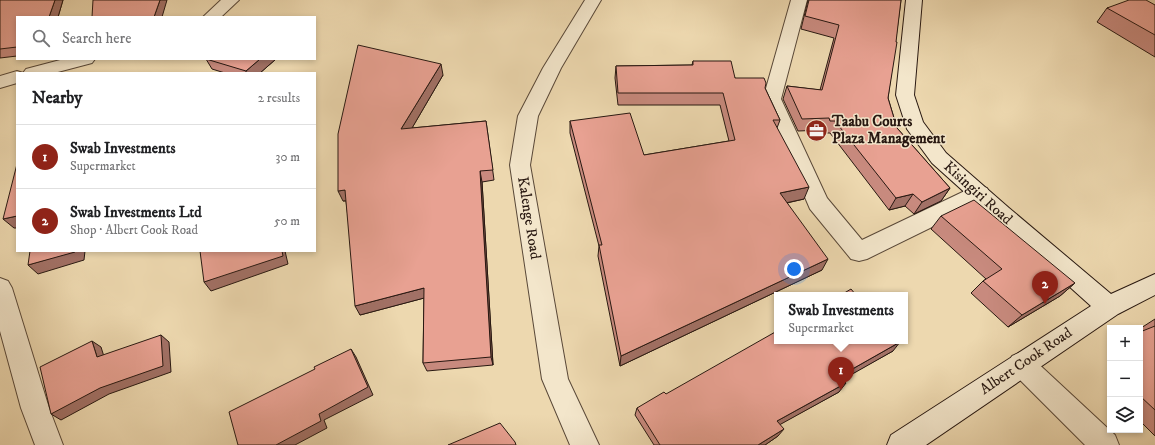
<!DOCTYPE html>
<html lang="en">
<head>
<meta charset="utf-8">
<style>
	body { margin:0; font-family:"IM FELL DW Pica",serif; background:#f6f6f6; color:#202124 }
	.controls { position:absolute; right:12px; bottom:12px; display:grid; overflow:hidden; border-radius:0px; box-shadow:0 2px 6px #0003 }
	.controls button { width:36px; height:36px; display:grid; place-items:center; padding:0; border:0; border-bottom:1px solid #e0e0e0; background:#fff; color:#202124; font:20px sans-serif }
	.you { position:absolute; left:794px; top:269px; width:14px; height:14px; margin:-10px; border:3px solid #fff; border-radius:50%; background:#1a73e8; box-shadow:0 0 0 6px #1a73e833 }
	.badge { display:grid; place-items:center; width:26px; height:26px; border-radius:50%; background:#8f2418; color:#fff; font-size:13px; font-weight:700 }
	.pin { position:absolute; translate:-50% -33px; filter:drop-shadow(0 1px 2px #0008) }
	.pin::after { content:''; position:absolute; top:21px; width:14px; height:12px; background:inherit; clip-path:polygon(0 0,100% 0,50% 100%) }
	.popup { position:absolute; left:774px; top:292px; width:134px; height:52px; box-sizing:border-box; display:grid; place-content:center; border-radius:0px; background:#fff; filter:drop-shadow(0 1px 3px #0005); font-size:13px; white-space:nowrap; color:#757577 }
	.popup b { font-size:15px; color:#202124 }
	.popup::after { content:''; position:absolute; left:50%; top:100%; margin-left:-8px; border:8px solid transparent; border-top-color:#fff }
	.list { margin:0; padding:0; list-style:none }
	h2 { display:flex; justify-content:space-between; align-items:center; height:52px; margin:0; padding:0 16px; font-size:17px }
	h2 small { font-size:13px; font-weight:400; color:#757577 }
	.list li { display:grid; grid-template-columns:26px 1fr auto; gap:12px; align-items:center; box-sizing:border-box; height:64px; padding:0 16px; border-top:1px solid #e0e0e0 }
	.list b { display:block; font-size:15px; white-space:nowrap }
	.list p { margin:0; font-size:13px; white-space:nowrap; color:#757577 }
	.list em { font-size:13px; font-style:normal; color:#757577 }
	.icon { flex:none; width:22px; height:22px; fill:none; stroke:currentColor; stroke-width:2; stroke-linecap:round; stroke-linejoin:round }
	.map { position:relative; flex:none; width:1155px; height:445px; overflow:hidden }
	.search { position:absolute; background:#fff; box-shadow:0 2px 6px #0003; left:16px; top:16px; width:300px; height:44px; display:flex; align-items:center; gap:10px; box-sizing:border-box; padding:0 14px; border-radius:0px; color:#757577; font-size:15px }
	.panel { position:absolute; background:#fff; box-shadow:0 2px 6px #0003; left:16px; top:72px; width:300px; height:180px; border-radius:0px }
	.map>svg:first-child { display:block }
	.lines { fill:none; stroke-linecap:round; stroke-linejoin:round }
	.minor-casing { stroke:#594838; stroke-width:2 }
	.secondary-casing { stroke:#281811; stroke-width:2 }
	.minor { fill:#f3e6cb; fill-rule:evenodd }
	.secondary { fill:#f3e6cb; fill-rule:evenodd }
	.wall { fill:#c88a7e; stroke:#281811 }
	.shaded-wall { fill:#a27166; stroke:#281811 }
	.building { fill:#e8a192; stroke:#281811 }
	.labels { text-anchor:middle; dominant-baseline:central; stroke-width:3; stroke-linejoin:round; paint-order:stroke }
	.poi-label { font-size:15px; font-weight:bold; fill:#281811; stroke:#f3e6cb; text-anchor:start }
	.street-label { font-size:15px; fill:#281811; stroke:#f3e6cb }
</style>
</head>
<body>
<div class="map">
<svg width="1155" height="445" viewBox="0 0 1155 445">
	<rect width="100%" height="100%" fill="#edd8af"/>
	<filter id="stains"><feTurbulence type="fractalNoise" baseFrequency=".005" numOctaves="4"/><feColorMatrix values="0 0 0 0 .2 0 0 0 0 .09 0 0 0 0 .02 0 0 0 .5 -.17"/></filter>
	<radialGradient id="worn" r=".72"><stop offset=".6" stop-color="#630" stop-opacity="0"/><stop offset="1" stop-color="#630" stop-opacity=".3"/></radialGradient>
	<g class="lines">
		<defs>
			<path id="minor" d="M221,0H239L221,17H203Z
				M585,0H601L561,68L538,116L530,165L568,379L599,445H570L542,379L510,165L518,116L543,68Z
				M791,0H807L781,99L827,198L862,240L971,188L979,186L987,188L990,194L987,200L867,259L859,261L851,259L810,209L763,99Z
				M64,59H95L92,63L54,73H17V83L0,88V76L17,71L23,73L26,69Z
				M0,278L8,281L12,288L49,408L63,445H35L21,408L0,331Z
				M1021,352L1030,356L1115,435L1119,445H1085L1012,372L1008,364L1012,356Z"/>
			<path id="secondary" d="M906,0H922L914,95L923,122L946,153L1009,208L1111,294L1155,274V295L1118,314L926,445H887L891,435L1091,306L932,163L907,129L896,95Z"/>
		</defs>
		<use href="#minor" class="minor-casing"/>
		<use href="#secondary" class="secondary-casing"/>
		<use href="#minor" class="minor"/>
		<use href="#secondary" class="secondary"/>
	</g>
	<path class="wall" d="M0,0H63L58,17H17V56L0,58Z
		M808,0H901L888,98L897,128L950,188L941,201L914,214L905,206L889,210L830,133H825L823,130L798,131L783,99L787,86L820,90L834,38L801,29Z
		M1155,5V57L1097,22L1107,8Z
		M206,59H276L260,73H225L212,69Z
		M693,61L735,78L765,88L780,120L777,128L804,199L787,203L822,270L620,366L598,256L599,246L570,133V121L644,155L729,141L720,105H618L615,78L616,66L692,65Z
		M443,75L412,128L486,121L494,180L482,182L493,365L427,371L423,363L424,298L360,315L346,201H343Z
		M941,216L1075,283L1060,296L1008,327L971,293L983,281L986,279L931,229Z
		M1155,319V436L1140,421V332L1144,331L1141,328Z
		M893,351L842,379L839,392L780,424L778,436L765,445H654L635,415L637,408Z"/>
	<path class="shaded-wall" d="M55,0H63L58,17H49Z
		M160,0H167L162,17H154Z
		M260,59H276L260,73H246V71Z
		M441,64L443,75L405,140L401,129Z
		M480,171L482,182L493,365L491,357Z
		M809,187L804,199L776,205L780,193Z
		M950,188L941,201L914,214L922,202Z
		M345,190L350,200L343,201L338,191Z
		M913,194L905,206L889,210L896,198Z
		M17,216V228H14L3,219Z
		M75,251H85L84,260L38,274L28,265Z
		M282,251H285L288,264L211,291L204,282Z
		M828,259L822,270L620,366L621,356Z
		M1075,283L1060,296L1008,327L1022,315Z
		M424,288L428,297L360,315L355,306Z
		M161,335L169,342L171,372L109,394L61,420L51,414Z
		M92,341L101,347L106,363L97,357Z
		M900,342L893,351L833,385L840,376Z
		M351,349L356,357L373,395L324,420L327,428L295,445H276Z
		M846,383L839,392L772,429L777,421Z
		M784,429L778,436L765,445H758Z"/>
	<path class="building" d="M0,0H55L49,17H17V47L0,49Z
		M93,0H160L154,17H92Z
		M809,0H901L896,42H897L888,98L897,128L950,188L922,202L913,194L896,198L835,121H830L829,118L802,119L787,86L822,90L839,25L805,16Z
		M1129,0H1146L1155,5V35L1107,8Z
		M358,45L441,64L401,129L486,121L493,170L480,171L491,357L423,363L424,288L355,306L345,190L338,191V134Z
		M206,59H260L246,71Z
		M693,61H731L735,78H764L766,83L765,88L780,120H773L809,187L780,193L828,259L621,356L599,245H602L570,121L630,113L644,155L735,140L723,93H618L616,66L693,65Z
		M17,164V216L3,219Z
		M974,200L1075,283L1022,315L983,281L1002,269L941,216Z
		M30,251H75V252L28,265Z
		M200,251H282L283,256L204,282Z
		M851,289L856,295H841Z
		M1155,326V410L1140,396V332Z
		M777,331V341H899L900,342L840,376L846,383L777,421L784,429L758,445H660L637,408L664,392L666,394Z
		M161,335L163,366L100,388L51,414L40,367L92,341L97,357Z
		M351,349L368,387L319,414L321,421L276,445H238L229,412L315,369L314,367Z
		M500,423L515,442L516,445H448Z"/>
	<defs>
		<symbol id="office-disc" viewBox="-11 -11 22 22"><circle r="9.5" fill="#8f2418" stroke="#f3e6cb"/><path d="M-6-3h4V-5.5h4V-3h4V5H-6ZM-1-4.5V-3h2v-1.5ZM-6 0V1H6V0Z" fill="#fff"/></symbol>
	</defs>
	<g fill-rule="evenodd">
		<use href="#office-disc" x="804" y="118" width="25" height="25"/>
	</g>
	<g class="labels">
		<g class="poi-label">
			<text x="832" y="121">Taabu Courts<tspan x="832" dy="17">Plaza Management</tspan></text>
		</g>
		<g class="street-label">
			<text transform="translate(978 193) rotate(42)">Kisingiri Road</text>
			<text transform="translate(529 218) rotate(81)">Kalenge Road</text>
			<text transform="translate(1026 361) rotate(-34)">Albert Cook Road</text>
		</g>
	</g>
	<rect width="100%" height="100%" filter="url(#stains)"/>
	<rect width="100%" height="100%" fill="url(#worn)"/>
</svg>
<div class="controls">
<button>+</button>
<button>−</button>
<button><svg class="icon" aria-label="layers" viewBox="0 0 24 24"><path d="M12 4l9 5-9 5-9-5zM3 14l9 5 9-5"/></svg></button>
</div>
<div class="you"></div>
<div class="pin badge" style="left:841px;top:390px">1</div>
<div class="popup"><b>Swab Investments</b>Supermarket</div>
<div class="pin badge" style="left:1045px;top:304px">2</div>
<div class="search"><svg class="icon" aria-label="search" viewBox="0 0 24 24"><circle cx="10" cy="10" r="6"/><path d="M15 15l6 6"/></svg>Search here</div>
<section class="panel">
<h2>Nearby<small>2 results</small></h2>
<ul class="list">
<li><span class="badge">1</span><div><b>Swab Investments</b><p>Supermarket</p></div><em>30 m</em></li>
<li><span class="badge">2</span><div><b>Swab Investments Ltd</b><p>Shop · Albert Cook Road</p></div><em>50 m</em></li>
</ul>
</section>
</div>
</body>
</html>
